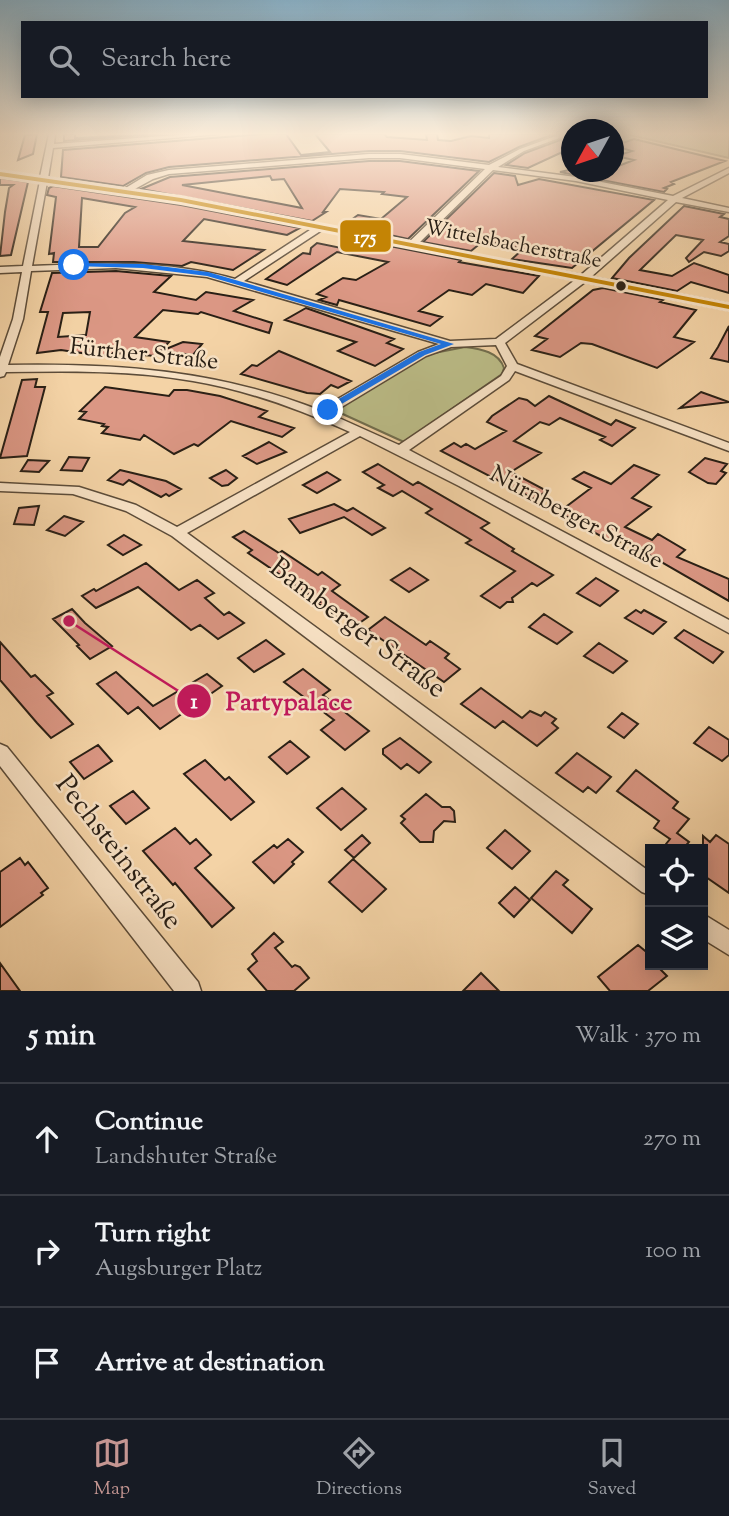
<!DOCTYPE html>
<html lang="en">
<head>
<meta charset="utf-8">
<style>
	body { margin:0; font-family:"Sorts Mill Goudy",serif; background:#242831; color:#f1f3f6 }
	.controls { position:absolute; right:21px; bottom:21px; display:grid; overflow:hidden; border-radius:0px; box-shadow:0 4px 18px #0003 }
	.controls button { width:63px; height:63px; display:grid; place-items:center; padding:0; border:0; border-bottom:2px solid #363941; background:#171b24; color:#f1f3f6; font:35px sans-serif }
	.compass { position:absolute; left:561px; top:119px; width:63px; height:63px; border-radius:50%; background:#171b24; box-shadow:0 4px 18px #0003; rotate:230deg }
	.stop { position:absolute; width:21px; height:21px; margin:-16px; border:5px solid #1a73e8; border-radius:50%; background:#fff }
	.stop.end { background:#1a73e8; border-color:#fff; box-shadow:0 2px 7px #0008 }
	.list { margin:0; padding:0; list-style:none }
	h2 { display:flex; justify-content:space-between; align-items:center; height:91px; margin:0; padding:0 28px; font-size:30px }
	h2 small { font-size:23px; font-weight:400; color:#9ea1a6 }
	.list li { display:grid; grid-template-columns:46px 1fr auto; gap:21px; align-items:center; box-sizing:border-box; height:112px; padding:0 28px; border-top:2px solid #363941 }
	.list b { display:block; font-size:26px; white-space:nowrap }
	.list p { margin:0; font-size:23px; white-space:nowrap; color:#9ea1a6 }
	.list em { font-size:23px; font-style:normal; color:#9ea1a6 }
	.icon { flex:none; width:38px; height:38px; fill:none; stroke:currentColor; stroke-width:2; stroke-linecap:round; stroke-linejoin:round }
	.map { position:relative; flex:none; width:729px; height:991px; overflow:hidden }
	.search { position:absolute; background:#171b24; box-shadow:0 4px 18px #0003; left:21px; right:21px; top:21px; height:77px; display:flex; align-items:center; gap:18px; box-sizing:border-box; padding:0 24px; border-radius:0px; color:#9ea1a6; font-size:26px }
	.sheet { height:427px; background:#171b24 }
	nav { display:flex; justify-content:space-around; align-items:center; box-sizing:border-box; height:98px; border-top:2px solid #363941; background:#171b24; font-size:19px; color:#9ea1a6 }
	nav a { display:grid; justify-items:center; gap:4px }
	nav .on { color:#c59692 }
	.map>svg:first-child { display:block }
	.green { fill:#bbbc87; stroke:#726e4e; stroke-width:2 }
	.building { fill:#db9784; stroke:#291f15; stroke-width:2; fill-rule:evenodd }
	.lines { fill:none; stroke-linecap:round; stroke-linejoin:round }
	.minor-casing { stroke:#5c4c39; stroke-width:3 }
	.minor { fill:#f8e2c5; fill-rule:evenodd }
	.bus-1-casing { stroke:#f8e2c5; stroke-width:6 }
	.bus-1 { fill:#c48405; fill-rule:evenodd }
	.route { fill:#1a73e8 }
	.bus-dot { fill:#291f15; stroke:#f8e2c5; stroke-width:2.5 }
	.labels { text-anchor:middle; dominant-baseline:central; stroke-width:5; stroke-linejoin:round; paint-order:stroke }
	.far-street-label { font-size:21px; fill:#291f15; stroke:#f8e2c5 }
	.street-label { font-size:24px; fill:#291f15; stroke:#f8e2c5 }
	.near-street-label { font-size:28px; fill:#291f15; stroke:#f8e2c5 }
	.leader { fill:none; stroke:#c2185b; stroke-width:2.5 }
	.callout-dot { fill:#c2185b; stroke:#f8e2c5; stroke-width:2.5 }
	.mark-label { font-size:21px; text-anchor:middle; font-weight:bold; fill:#fff }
	.callout-label { font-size:26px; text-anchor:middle; font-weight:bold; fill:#c2185b; stroke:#f8e2c5; stroke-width:5; stroke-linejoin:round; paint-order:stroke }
	.line-badge { stroke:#f8e2c5; stroke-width:2.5 }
	.badge-label { font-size:19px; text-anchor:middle; font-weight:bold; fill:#fff }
</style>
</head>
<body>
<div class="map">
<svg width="729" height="991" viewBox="0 0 729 991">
	<rect width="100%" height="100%" fill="#f4d3a6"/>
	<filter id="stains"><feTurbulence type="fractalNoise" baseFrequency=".00286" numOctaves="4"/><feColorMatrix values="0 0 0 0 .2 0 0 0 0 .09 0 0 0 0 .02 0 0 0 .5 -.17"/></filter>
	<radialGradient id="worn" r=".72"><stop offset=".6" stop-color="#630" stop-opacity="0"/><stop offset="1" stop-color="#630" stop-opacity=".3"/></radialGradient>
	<path class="green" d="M626,134H729V158Z
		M465,347C481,349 499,352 504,368L502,374L404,442L334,410L424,355Z"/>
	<path class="building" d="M37,134L33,154L18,160L25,135Z
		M64,134H75V138L158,134L64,141Z
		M262,134H286L301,155L330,152L315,134H384L387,137L427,140L426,134H437L438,140L451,141L471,136L489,138V134H554L519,147L489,162L400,151H369L169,167L146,173L123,186L61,177L63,150Z
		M571,136V148L528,168L506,165L525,153Z
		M634,139L671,148L725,161L671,182L674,184L664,188L667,189L664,192L560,172L569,170L595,175L613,172V168L634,160L616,156L632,151L614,146Z
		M369,161H400L479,171L408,239L344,225L358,215L381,219L407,197L382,194L384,192L340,189L323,212H326L312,221L141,189L170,177ZM270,176L272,180L284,179L302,208L182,185Z
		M494,173L515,176L518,185L539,179L654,200L572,268L512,259L523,249L490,242H482L471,251L423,242Z
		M0,178L28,182L11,255L0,256L5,212L9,188L13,185H0Z
		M53,186L181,205L300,228L287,235L204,219L183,241L264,250L233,270L191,262L182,266L134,262H53L54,253L49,254L56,197L47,195L49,188ZM82,198L135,207L125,213L98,247H79Z
		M684,206L724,214L720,217L729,219V236L720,242L729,244V251L721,256L704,252L689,262L686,258L703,240L676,235L640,270L672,276L694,263L729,275V293L691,282L677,291L612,278L629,258Z
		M354,239L461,260L459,262L539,276L523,293L486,284L472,295L449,290L419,311L442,317L430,326L339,300L337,305L319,300L326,297L317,294L343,278L356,280L388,262L337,252L287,285L266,279L303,253L310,254L311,248L317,243L341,248Z
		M116,271L171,276L154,292L196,300L206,292L253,300L234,311L272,323L269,333L201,312L198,314L163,310L135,337L169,342L156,356L113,353L110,356L95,355L61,350L37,353L48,312H40L52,273ZM90,312L86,335L58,337L63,313Z
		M603,288L663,300L660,302L696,310L674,337L694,342L657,368L592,344L581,343L560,357L532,350L547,339L535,336L593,290Z
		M306,308L394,339L387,343L403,349L375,366L338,351L356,342L285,320Z
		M729,326V362L711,358L718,347Z
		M183,342L202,344L193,355L161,351Z
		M279,351L351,381L338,388L331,385L320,394L307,393L241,374L252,365L257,366Z
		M37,379L35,387H45L27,456L0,458L22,380Z
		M105,387L169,396L174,390H187L220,396L267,411L259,417L294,428L282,437L231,421L198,446L194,444L174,454L144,435L140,440L102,433L108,427L102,426L104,424L79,419L86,412L80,411Z
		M701,392L729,402L680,408Z
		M549,396L611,425L616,420L635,428L612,446L600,440L605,437L560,418L549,425L540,422L514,441L541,453L511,472L547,491L534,499L441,451L454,443L461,447L466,444L475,449L506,431L487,422L492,416L519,398L527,400L535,406Z
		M269,442L286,452L257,464L243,456Z
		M69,457L89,458L82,471L61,470Z
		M705,458L727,464L721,471L726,473L716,484L708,483L689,472Z
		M28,460L49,461L39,472L21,471Z
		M378,464L413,485L418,482L489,523L481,528L514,549L512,551L553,575L537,586L532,583L512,598L513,602H507L500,608L481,596L515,571L466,543L471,540L426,513L432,509L402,491L393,496L378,488L384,485L363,472Z
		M634,465L659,475L632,498L651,507L625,527L652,540L658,534L685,550L677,557L729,579V601L623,540L618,543L606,539L559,512L591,488L573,479L584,472L611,484Z
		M120,470L166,481L181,489L169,496L166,494L161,497L129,480L123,485L108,480Z
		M226,470L237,478L228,485L222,486L210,478Z
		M327,472L340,480L317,493L303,485Z
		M334,504L347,511L353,508L385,528L372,535L344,517L300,533L289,519Z
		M39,506L34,525L14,524L19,508Z
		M64,516L83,522L65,536L47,530Z
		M244,531L279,553L282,551L318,575L322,572L340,585L332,591L368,617L355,626L347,614L340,619L318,603L320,602L248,553L252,550L233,537Z
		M124,535L141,545L123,555L108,545Z
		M146,563L179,590L197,580L214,593L205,598L224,615L229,612L244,623L218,639L200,625L191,630L138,587L96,608L82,596L94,589L96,591Z
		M410,568L428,580L409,592L391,580Z
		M596,578L618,591L600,606L577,593Z
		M72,609L85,623L112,646L90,659L77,646L79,645L53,619Z
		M636,610L641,613L644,610L666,622L653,634L625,618Z
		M544,614L572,632L557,644L529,627Z
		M385,617L426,645L430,641L449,654L445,658L460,669L444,682L368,630Z
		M684,630L714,647L723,652L713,663L675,638Z
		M266,640L284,654L254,672L238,658Z
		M0,642L31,677L35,675L53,693L47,696L73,724L51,738L37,723L0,680Z
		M599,643L627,661L613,673L584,656Z
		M303,669L330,690L323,695L369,731L345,750L321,730L334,720L284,682Z
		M116,672L153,706L207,674L222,686L160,729L138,707L128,714L97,684Z
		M481,688L522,718L530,711L541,716L545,712L556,719L552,723L558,728L537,746L503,721L495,728L461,704Z
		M622,713L638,724L624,738L608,727Z
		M709,727L729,740V755L722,761L694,743Z
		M400,738L431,762L419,773L407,764L401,769L383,754V749Z
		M290,741L309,757L287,774L269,757Z
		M98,745L112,761L84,779L70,762Z
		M577,753L611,777L596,793L588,787L583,792L556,773Z
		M205,760L225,780L229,777L254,802L231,820L184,774Z
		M636,770L678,802L673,808L689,819L677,833L689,842L683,849H662L670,839L654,828L659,821L617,791Z
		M342,788L366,809L341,830L317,808Z
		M133,791L149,808L126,824L110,806Z
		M426,794L442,807H450L454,811L455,822L444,821L434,831L433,842H420L401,823L405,819L401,816Z
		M175,828L190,844L196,839L211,855L195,868L234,908L212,927L175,883L173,885L143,851Z
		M505,830L530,851L512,869L487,848Z
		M362,835L370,843L354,858L345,850Z
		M716,835L729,844V893L703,875V836L710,842Z
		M288,839L303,852L292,862L294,864L274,883L253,862L274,845L277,848Z
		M20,858L25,865L28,862L48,888L41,893L43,895L0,927V872Z
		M353,859L386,889L362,912L329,882Z
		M556,871L568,880L563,885L592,909L572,933L531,898Z
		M515,887L530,900L514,917L499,903Z
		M274,933L283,942L275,948L292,967L295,965L300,967L309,978L294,991H267L248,969L257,961L252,954Z
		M638,945L650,955V965H656L667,976L648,991H610L598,977Z
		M0,963L20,991H0Z
		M481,973L499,991H463Z"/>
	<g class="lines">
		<defs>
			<path id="minor" d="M49,134H55L54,144L191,134H219L53,148L48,178L124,189L147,175L169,170L369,154H400L489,165L520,149L561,134H570L524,151L498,167L576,177L673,196L729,168V173L682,198L729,208V212L676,202L591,277L729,304V310L585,282L505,343L517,364L729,443V451L515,371L509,380L409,450L729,620V633L459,486L360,436L187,533L650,872V895L642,892L172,536L126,511L73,494L0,491V483L79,487L136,505L177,527L350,432C299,409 247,390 193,381C131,370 69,371 6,372L4,376L0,377V357L13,319L22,272L0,273V267L23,266L40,181L0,175V171L40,177ZM369,158H400L485,169L409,242L181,198L133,190L153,179L169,174ZM493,170L576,181L668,200L581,275L418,244ZM47,182L181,202L313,228L235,279C169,260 100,263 32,266ZM322,230L575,280L496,339L450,341L244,281ZM116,268L207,277L439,344L418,352L319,410C216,370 118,363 8,365L23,319L31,271ZM496,345L507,366L501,376L399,445L330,414L426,356L451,347Z
				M0,744L7,747L198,982L201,991H174L0,766Z
				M703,914L729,930V955L703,939Z"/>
		</defs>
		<use href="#minor" class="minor-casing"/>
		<use href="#minor" class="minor"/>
		<defs>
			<path id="bus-1" d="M0,172L181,198L729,305V309L181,202L0,176Z"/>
		</defs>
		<use href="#bus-1" class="bus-1-casing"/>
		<use href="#bus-1" class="bus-1"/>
	</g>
	<linearGradient id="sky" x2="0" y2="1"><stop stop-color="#89b5cf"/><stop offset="0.49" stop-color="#faebd7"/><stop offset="1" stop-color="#faebd7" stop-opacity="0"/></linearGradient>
	<rect width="729" height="273" fill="url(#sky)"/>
	<path class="route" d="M74,263L143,264L208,272L454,344L425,355L328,412L324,410L325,407L419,352L441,344L207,276L143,268L71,266Z"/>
	<circle class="bus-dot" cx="621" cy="286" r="6"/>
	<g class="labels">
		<g class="far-street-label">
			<text transform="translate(513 245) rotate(11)">Wittelsbacherstraße</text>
		</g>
		<g class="street-label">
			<text transform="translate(144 355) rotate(6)">Fürther Straße</text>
			<text transform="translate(576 518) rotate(28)">Nürnberger Straße</text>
		</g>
		<g class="near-street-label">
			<text transform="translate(357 629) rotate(37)">Bamberger Straße</text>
			<text transform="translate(118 853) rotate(52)">Pechsteinstraße</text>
		</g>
	</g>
	<path class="leader" d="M69 621L194 701"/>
	<g class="callout-dot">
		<circle cx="69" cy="621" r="7"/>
		<circle cx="194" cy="701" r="18"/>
	</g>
	<g class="mark-label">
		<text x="194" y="708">1</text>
	</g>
	<g class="callout-label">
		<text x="289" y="710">Partypalace</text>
	</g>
	<rect class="line-badge" x="339" y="219" width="53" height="34" rx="7" fill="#c48405"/>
	<g class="badge-label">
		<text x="365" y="243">175</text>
	</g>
	<rect width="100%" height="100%" filter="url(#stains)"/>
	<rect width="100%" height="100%" fill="url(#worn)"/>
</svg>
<div class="controls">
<button><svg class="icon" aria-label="locate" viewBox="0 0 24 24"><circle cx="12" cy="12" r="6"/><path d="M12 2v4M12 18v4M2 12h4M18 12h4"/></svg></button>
<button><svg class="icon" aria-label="layers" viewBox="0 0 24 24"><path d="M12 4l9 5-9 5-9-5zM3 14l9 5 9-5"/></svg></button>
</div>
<svg class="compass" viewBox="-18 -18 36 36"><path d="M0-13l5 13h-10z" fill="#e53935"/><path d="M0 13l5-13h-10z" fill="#9ea1a6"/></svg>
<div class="stop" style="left:74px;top:265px"></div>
<div class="stop end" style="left:328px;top:410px"></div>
<div class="search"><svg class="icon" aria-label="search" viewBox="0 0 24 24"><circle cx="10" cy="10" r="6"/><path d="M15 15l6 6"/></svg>Search here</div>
</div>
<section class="sheet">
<h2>5 min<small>Walk · 370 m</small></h2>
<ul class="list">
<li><svg class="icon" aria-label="ahead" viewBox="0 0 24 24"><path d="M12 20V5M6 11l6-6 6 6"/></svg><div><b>Continue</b><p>Landshuter Straße</p></div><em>270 m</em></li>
<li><svg class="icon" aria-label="right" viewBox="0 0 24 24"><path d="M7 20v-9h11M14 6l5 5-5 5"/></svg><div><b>Turn right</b><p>Augsburger Platz</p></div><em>100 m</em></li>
<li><svg class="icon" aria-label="arrive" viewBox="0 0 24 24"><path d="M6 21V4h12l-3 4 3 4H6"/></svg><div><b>Arrive at destination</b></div></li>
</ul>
</section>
<nav>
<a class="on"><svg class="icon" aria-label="map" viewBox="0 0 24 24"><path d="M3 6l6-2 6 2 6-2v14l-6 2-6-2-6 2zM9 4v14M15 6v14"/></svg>Map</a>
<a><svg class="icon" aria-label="directions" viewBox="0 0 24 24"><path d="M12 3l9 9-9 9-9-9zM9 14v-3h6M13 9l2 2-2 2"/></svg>Directions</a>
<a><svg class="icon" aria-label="saved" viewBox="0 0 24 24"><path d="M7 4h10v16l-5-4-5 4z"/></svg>Saved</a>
</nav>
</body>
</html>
